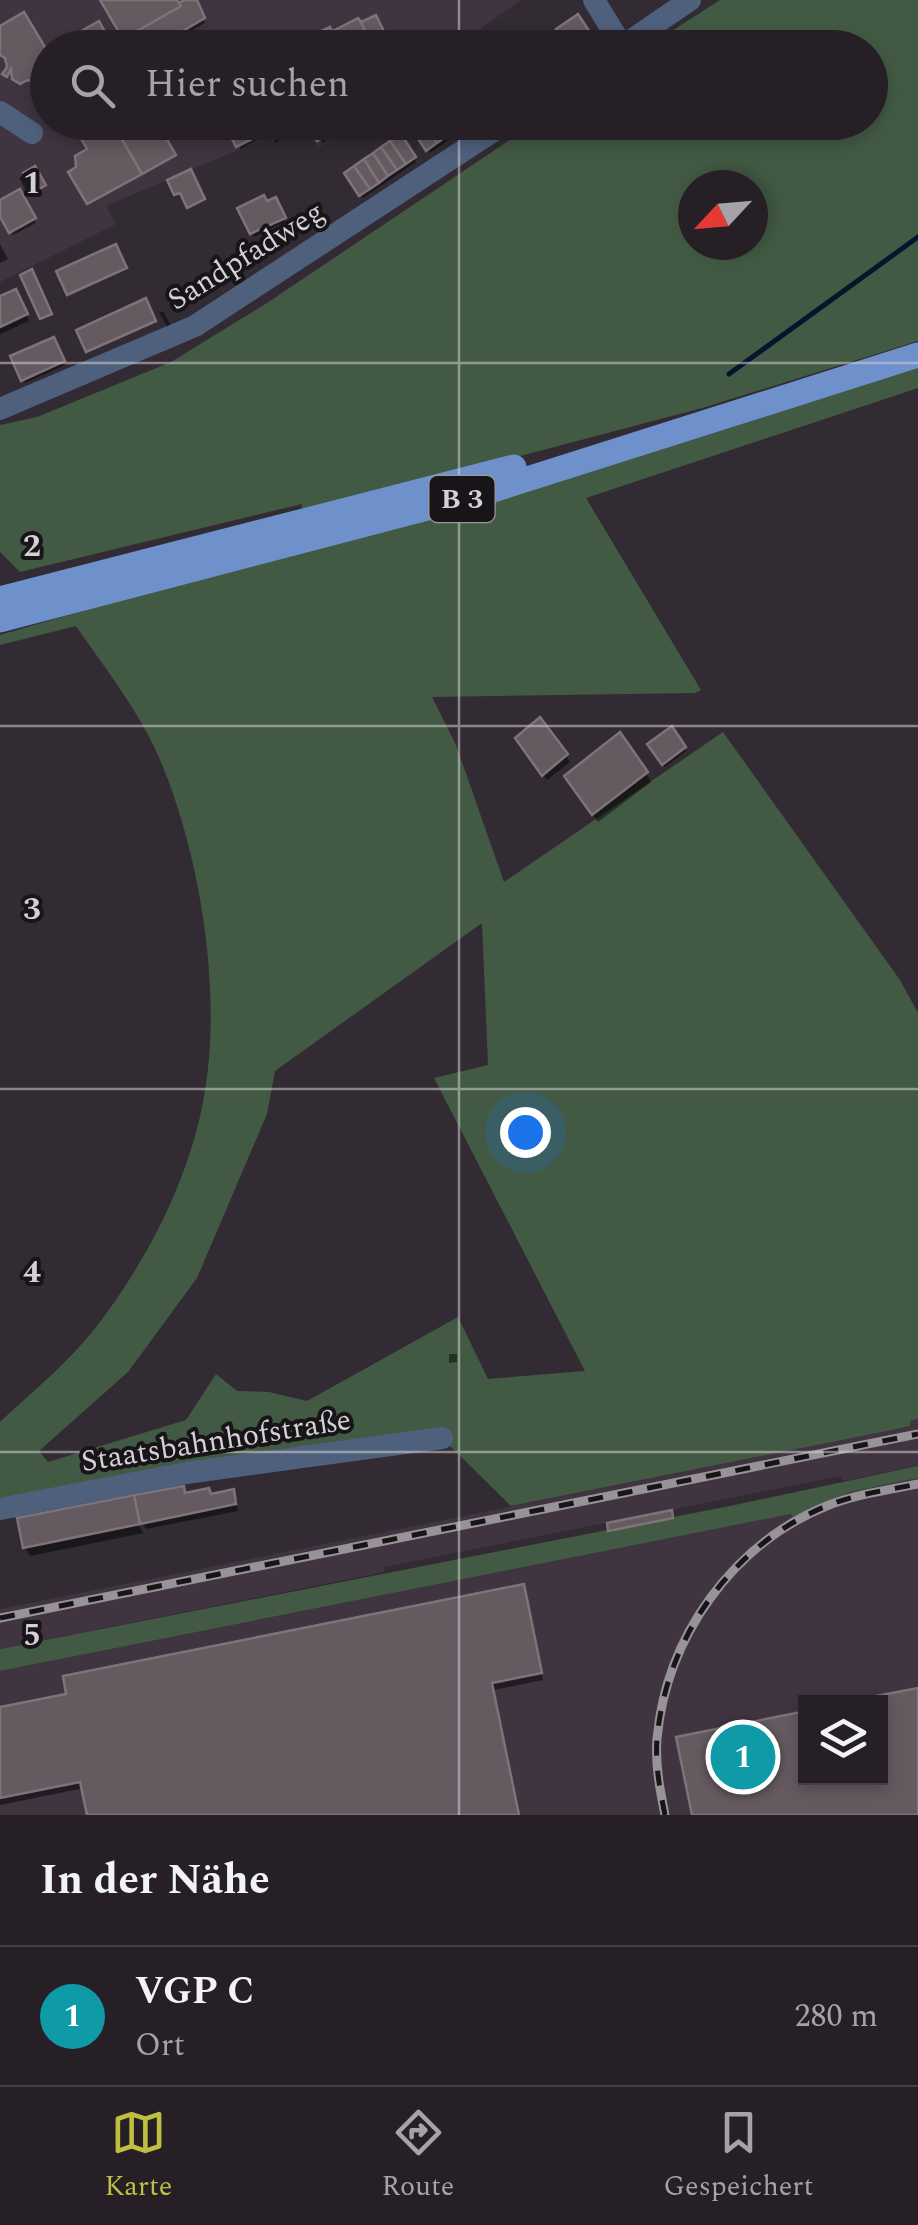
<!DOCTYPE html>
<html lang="de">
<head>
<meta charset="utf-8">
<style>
	body { margin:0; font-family:Spectral,serif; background:#2e282e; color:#f1f3f6 }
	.controls { position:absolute; right:30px; bottom:30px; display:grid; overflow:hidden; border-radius:0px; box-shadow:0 5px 15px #0003 }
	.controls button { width:90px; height:90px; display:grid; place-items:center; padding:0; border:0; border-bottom:2px solid #423e43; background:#262026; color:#f1f3f6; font:50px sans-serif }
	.compass { position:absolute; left:678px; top:170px; width:90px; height:90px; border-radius:50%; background:#262026; box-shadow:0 5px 15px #0003; rotate:244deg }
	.you { position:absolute; left:525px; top:1132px; width:35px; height:35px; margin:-25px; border:8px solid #fff; border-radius:50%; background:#1a73e8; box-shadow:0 0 0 15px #1a73e833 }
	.badge { display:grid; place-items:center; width:65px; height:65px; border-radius:50%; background:#c0be41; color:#fff; font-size:32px; font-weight:700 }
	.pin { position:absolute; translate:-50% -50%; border:5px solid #fff; box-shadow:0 2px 10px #0006 }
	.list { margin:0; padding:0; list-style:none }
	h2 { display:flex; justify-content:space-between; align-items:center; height:130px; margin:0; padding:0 40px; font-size:42px }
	h2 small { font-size:32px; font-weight:400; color:#a4a3a7 }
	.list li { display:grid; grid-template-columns:65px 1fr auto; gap:30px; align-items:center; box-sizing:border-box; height:140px; padding:0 40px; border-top:2px solid #423e43 }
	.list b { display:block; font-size:38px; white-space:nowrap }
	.list p { margin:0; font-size:32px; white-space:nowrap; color:#a4a3a7 }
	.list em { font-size:32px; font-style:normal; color:#a4a3a7 }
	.icon { flex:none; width:55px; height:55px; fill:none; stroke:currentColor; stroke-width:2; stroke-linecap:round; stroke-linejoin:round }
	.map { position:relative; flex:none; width:918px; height:1815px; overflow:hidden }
	.search { position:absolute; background:#262026; box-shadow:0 5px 15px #0003; left:30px; right:30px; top:30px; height:110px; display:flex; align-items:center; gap:25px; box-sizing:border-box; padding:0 35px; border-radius:55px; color:#a4a3a7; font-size:38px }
	.sheet { height:270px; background:#262026 }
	nav { display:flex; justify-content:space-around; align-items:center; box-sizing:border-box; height:140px; border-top:2px solid #423e43; background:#262026; font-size:28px; color:#a4a3a7 }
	nav a { display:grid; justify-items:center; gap:5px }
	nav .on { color:#c0be41 }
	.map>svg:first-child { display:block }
	.built { fill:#3f3440; fill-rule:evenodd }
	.green { fill:#425a44; fill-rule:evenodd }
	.shadow { fill:#0007 }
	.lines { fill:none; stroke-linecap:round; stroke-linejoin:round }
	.stream { stroke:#04162e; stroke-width:5 }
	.building { fill:#645a60; stroke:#7d7379; stroke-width:2.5 }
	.minor { stroke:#4f607d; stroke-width:22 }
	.major { stroke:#6e91cb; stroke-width:25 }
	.rail-casing { stroke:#989399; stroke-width:9 }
	.rail { stroke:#181518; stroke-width:5; stroke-dasharray:15; stroke-linecap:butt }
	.grid { fill:none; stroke:#d4d0d5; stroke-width:2.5; stroke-opacity:0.55 }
	.labels { text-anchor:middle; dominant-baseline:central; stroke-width:8; stroke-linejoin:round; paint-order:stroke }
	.shield { fill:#181518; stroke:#9c989c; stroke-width:2.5 }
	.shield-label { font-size:28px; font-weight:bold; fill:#d4d0d5 }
	.street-label { font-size:30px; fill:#d4d0d5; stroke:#181518 }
	.grid-label { font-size:32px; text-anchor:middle; font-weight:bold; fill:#d4d0d5; stroke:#181518; stroke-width:8; stroke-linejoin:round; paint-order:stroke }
</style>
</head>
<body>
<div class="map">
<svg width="918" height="1815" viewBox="0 0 918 1815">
	<rect width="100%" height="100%" fill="#322b33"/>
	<path class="built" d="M0,0H521L455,47L48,48V122L353,123L319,147L299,124L106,206L116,224L0,282Z
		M918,1419V1466L843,1481L841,1476L384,1567V1572L0,1649V1609L897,1429L910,1425L909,1421Z
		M918,1478V1815H0V1671L791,1514L794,1517L850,1492ZM806,1702H880V1778H806Z"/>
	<path class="green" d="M720,0H918V341L702,408L300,514L302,504L20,572L0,552V425L37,417L171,362L267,303L535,123L870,122V48L647,47ZM693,185H753V245H693Z
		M918,366V388L586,498L701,690L695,693L432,697L456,745L504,882L723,732L900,980L918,1013V1419L910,1421V1426L897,1429L511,1506L446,1442L0,1504V1422C33,1391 69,1362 97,1326C146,1262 188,1182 203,1102C223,1000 202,863 163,767C143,716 107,671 76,626L0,645V635ZM482,923L488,1065L434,1078L585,1371L488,1379L458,1317L307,1401L269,1392L237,1391L216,1374L186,1420L48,1462L39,1451L128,1372L197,1278L267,1114L275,1071Z
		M918,1466V1478L850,1492L793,1517L791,1514L0,1671V1649L730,1506Z"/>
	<path class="shadow" d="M103,0H175L178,6L195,0L205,23L171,43L173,48H130Z
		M265,122H285L290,132L276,143Z
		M310,122H317L321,129L331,122H361L322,143Z
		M424,122H475L430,153L414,129Z
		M253,126L260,139L241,149L234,136Z
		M400,138L416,162L363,198L347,174Z
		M34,169L44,187L36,191L33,186L26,191L19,178Z
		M19,193L36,223L13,235L0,212V203Z
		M275,200L285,222L254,237L241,209Z
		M0,244L8,259L0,263Z
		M15,292L29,321L0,334V299Z
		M163,311L171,326L168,328L159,313Z
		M53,340L65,365L25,383L13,358Z
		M671,730L686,751L665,767L650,745Z
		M521,744L566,756L570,762L547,780Z
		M646,773L651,782L598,822L572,785Z
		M449,1354H457V1362L449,1363Z
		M232,1492L238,1511L146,1529L136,1512L132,1514L143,1533L30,1556L25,1547L186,1495L212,1497Z
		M523,1587L543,1680L494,1690L519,1815H89L84,1788L0,1805V1710Z"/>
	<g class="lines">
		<path class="stream" d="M729,374L918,237"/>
	</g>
	<path class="building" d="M100,0H177L181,6L123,39Z
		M184,0H197L205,18L171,38L173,43L165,48H128L123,39L181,6L179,3Z
		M24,12L48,52V93L42,96L34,92V83L28,80L20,84L12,79L11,69L7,77L2,74L7,67L5,58L0,55V26Z
		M578,14L593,37L578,48H569L556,29Z
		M376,15L392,48H373L361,22Z
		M358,18L361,22L373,48H347L337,29Z
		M99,21L114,48H52Z
		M330,27L332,31L337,29L347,48H321L317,41L322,38L319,32Z
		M558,31L569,48H539L537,45Z
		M85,122H112L142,174L87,204L68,172L76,167L75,156L87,149L75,128Z
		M112,122H157L176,155L142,174Z
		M262,122H287L289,125L271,138Z
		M307,122L322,125L336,122L339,128L317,141Z
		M419,122H423L437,143L426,151L411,128Z
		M423,122H436L446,137L437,143Z
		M436,122H449L455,131L446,137Z
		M254,123L260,135L236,147L230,135Z
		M401,134L416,157L406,164L390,141Z
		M390,141L406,164L397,170L381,147Z
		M381,147L397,170L388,176L373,153Z
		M373,153L388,176L379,183L364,159Z
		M364,159L379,183L370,189L354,166Z
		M35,166L46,185L34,192L23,173Z
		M354,166L370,189L359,196L344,173Z
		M191,169L205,199L187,208L180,193L174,195L167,180Z
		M20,189L36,218L9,233L0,217V200Z
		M264,195L267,201L276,197L286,218L250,234L237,208Z
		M116,244L127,268L67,295L56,271Z
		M32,269L52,314L40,319L20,275Z
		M16,289L28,314L0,327V296Z
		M146,298L156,321L86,352L76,330Z
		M54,337L65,361L21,381L10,356Z
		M540,717L568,754L542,776L515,738Z
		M672,726L686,747L662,765L647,744Z
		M620,732L648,772L592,815L564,776Z
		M184,1486L185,1493L209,1488L211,1494L234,1489L236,1504L140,1524L134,1495Z
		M134,1495L140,1524L23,1548L17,1518Z
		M672,1510L673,1518L608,1531L607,1523Z
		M524,1584L542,1673L492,1683L519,1815H87L80,1782L0,1798V1707L66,1694L63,1676Z
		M918,1688V1815H692L676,1737L806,1711V1778H880V1702H845Z"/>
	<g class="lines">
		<path class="minor" d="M594,0L622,46
			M620,48L690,0
			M0,112L32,133
			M0,409L195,326L507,122
			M0,1509L186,1473L442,1438"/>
		<path class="major" d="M0,599L514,467
			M0,620L477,495L918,355"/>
		<defs>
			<path id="rail" d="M0,1618L918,1434
				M665,1815C660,1790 655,1765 657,1739C666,1637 733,1543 829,1505C857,1494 888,1490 918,1484"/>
		</defs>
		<use href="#rail" class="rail-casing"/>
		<use href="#rail" class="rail"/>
	</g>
	<path class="grid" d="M459,0V48M459,122V1815M0,363H918M0,726H918M0,1089H918M0,1452H918"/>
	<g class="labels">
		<rect class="shield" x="429.5" y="476" width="65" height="46" rx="8"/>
		<g class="shield-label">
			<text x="462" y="499">B 3</text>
		</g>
		<g class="street-label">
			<text transform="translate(246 256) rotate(-32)">Sandpfadweg</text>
			<text transform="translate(216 1441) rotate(-9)">Staatsbahnhofstraße</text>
		</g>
	</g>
	<g class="grid-label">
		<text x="32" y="193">1</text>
		<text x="32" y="556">2</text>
		<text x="32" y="919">3</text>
		<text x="32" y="1282">4</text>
		<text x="32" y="1645">5</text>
	</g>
</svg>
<div class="controls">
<button><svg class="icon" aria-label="layers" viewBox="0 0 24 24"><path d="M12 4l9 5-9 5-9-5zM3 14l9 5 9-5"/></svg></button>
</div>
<svg class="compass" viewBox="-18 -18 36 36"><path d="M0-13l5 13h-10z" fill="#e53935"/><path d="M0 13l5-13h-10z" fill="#a4a3a7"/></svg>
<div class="you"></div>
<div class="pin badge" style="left:743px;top:1757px;background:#0f9aa8">1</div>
<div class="search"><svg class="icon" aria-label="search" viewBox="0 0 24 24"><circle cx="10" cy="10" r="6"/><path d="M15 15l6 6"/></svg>Hier suchen</div>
</div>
<section class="sheet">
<h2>In der Nähe<small></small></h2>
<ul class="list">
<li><span class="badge" style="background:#0f9aa8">1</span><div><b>VGP C</b><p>Ort</p></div><em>280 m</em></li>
</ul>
</section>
<nav>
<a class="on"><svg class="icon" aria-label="map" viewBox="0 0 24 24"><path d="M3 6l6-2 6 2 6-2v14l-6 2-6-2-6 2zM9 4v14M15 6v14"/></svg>Karte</a>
<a><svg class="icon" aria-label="directions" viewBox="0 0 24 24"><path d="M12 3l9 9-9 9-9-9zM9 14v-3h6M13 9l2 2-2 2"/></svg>Route</a>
<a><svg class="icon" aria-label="saved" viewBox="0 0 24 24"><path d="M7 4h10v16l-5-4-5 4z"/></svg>Gespeichert</a>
</nav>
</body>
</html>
